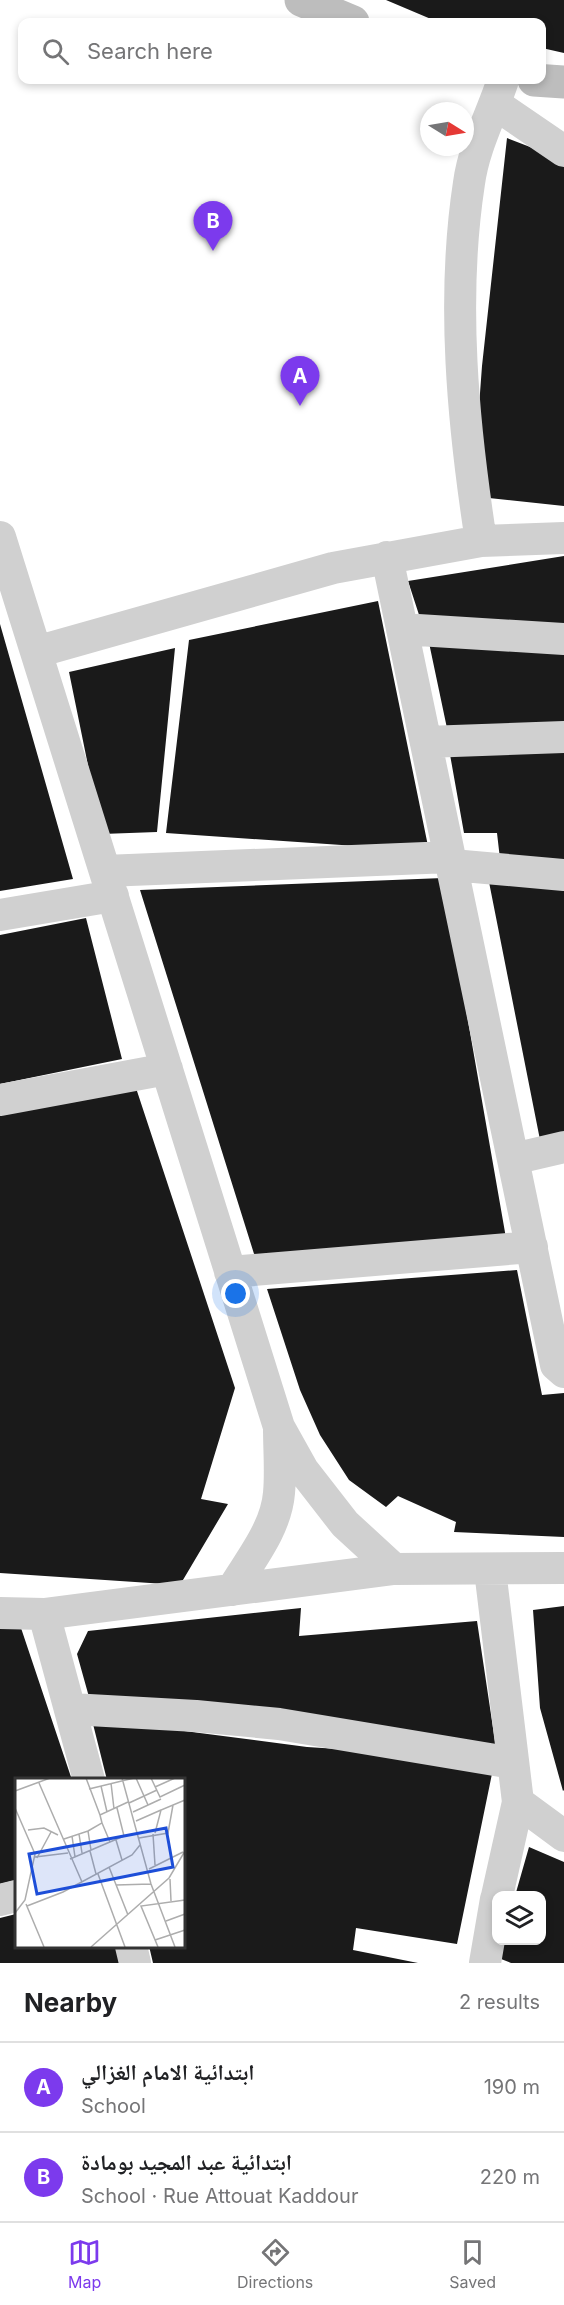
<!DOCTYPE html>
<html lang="en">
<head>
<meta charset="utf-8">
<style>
	body { margin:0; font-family:Inter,"Noto Naskh Arabic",sans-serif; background:#f2f2f2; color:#202124 }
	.controls { position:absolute; right:18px; bottom:18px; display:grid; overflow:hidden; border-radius:12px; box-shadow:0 3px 9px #0003 }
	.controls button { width:54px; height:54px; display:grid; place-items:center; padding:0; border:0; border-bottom:2px solid #e0e0e0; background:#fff; color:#202124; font:30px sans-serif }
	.compass { position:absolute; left:420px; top:102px; width:54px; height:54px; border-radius:50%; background:#fff; box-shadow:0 3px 9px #0003; rotate:101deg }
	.you { position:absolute; left:236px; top:1294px; width:21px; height:21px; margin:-15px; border:4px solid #fff; border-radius:50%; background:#1a73e8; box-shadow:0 0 0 9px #1a73e833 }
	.badge { display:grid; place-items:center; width:39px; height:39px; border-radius:50%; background:#7c3aed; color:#fff; font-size:20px; font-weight:700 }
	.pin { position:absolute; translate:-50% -50px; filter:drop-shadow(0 2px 3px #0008) }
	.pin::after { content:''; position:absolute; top:32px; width:21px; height:18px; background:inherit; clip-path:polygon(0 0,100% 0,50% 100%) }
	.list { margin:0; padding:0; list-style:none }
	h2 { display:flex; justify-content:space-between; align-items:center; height:78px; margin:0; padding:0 24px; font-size:26px }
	h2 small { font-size:20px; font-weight:400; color:#757577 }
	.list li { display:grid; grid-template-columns:39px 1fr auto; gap:18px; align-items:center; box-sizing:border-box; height:90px; padding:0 24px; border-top:2px solid #e0e0e0 }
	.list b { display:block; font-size:22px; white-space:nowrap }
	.list p { margin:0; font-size:20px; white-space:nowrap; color:#757577 }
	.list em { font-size:20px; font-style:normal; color:#757577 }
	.icon { flex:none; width:33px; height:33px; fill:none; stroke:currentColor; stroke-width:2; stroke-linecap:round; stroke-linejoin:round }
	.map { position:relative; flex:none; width:564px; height:1963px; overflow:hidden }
	.search { position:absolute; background:#fff; box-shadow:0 3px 9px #0003; left:18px; right:18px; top:18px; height:66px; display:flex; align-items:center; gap:15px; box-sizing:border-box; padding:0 21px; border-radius:12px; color:#757577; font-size:22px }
	.sheet { height:258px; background:#fff }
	nav { display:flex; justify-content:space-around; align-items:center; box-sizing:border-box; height:84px; border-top:2px solid #e0e0e0; background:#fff; font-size:16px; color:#757577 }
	nav a { display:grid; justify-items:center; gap:3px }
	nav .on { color:#7c3aed }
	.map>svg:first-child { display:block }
	.building { fill:#1a1a1a }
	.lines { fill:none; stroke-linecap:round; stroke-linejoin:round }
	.street { stroke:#d0d0d0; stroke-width:32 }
	.secondary { stroke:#bdbdbd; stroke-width:33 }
	.inset-road { fill:none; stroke:#adadad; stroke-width:1.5 }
	.view { fill:#1d4ed8; fill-opacity:0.15; stroke:#1d4ed8; stroke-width:3 }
	.inset-edge { fill:none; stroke:#333; stroke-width:3 }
</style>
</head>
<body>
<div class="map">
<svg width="564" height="1963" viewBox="0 0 564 1963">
	<rect width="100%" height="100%" fill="#fff"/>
	<path class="building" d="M386,0H564V53L542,48V22H438Z
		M507,138L564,160V506L489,498L476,447L482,366Z
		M564,556V633L422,624L408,581Z
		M378,601L429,851L166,833L189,640Z
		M0,624L73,879L0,891Z
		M428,638L564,654V733H448Z
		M175,648L157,832L102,834L69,672Z
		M564,743V865L500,859L497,833H464L449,749Z
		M443,878L506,1238L255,1257L140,890Z
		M489,882L564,886V1145L542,1150Z
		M86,918L122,1059L0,1084V935Z
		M136,1088L235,1388L201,1499L228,1504L180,1585L0,1573V1112Z
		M517,1270L542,1395L564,1393V1537L454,1532L456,1522L398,1496L386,1507L349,1480L320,1435L300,1390L267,1289Z
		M564,1606V1790L563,1791L540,1708L533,1610Z
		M301,1608L299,1636L477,1621L496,1748L89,1697L77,1654L88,1631Z
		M0,1625H20L72,1780H16V1880L0,1884Z
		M93,1724L161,1728L307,1747L416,1754L494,1764L457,1944L356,1928L353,1950L418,1963H153L149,1946H183V1780H107Z
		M529,1847L564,1862V1963H511L496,1957L501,1940H542V1896H515Z
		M16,1914V1946H120L125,1963H0V1918Z"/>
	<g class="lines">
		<path class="street" d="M495,104L564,151
			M0,537L279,1427L303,1470L345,1524L394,1569
			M481,541C463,424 451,300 469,183C474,146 492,114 503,80
			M387,557L556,1365L564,1372
			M402,629L564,639
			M36,652L333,568L481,541L564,538
			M426,742L564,737
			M452,865L564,875
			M105,871L450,857
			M0,915L113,896
			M0,1100L167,1069
			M513,1159L564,1147
			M230,1272L532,1247
			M490,1570L518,1802L497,1896
			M232,1590C250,1560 276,1529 279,1493C281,1472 279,1450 279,1428
			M0,1613L44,1614L394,1569L564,1568
			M44,1614L89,1780
			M71,1709L196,1716L279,1724L513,1763
			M518,1802L564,1836
			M0,1900L16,1896
			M131,1946L135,1963
			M485,1963L496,1899"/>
		<path class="secondary" d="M301,0L353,22
			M534,80L564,82"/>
	</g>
	<g transform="translate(15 1778)">
		<rect width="170" height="170" fill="#fff"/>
		<path class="inset-road" d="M71,0L85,37L113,24M107,0L136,106L160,169M121,0L133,27M136,0L145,19L170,7M24,5L67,104M96,5L99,31M86,8L92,34M140,9L160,0M74,11L119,0M0,13L35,0M114,25L142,12M0,30L20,76L10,122L0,135M118,34L146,21M121,43L146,32M87,45L95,64M13,52L29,50L43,57M73,53L87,45L85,37M140,55L146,32L170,22M64,56L67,75M138,56L140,87M57,58L60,79M124,60L153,55L158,27M49,61L73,53L76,72M101,62L107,82M75,73L81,96M20,79L53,75M22,80L36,54M55,81L109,58L102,30M94,89L113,137M134,91L168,74M83,96L110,169M155,101L156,123M101,107L136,106M11,126L29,169M12,128L48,114L117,77L125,67M151,143L170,136M140,162L170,152M76,169L154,100L170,73M143,169L126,128L170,122"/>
		<path class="view" d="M151,50L158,89L22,116L14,76Z"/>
		<rect width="170" height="170" class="inset-edge"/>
	</g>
</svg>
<div class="controls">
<button><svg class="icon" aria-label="layers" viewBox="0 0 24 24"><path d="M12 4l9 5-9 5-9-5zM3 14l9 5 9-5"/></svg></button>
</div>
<svg class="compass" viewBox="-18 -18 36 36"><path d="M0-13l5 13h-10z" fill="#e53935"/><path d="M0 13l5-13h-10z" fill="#757577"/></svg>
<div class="you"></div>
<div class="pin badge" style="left:300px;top:406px">A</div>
<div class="pin badge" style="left:213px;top:251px">B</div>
<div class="search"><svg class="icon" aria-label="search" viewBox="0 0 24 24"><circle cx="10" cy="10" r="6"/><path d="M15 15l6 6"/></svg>Search here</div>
</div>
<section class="sheet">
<h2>Nearby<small>2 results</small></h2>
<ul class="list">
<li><span class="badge">A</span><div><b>ابتدائية الامام الغزالي</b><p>School</p></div><em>190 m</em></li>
<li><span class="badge">B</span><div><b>ابتدائية عبد المجيد بومادة</b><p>School · Rue Attouat Kaddour</p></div><em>220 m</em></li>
</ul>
</section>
<nav>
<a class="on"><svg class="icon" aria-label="map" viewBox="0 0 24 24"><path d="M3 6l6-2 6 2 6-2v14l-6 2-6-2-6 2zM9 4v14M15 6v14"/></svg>Map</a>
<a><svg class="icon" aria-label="directions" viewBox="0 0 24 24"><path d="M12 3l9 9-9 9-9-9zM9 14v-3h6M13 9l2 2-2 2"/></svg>Directions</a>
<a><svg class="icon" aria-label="saved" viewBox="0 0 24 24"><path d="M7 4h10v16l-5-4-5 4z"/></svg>Saved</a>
</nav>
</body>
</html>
